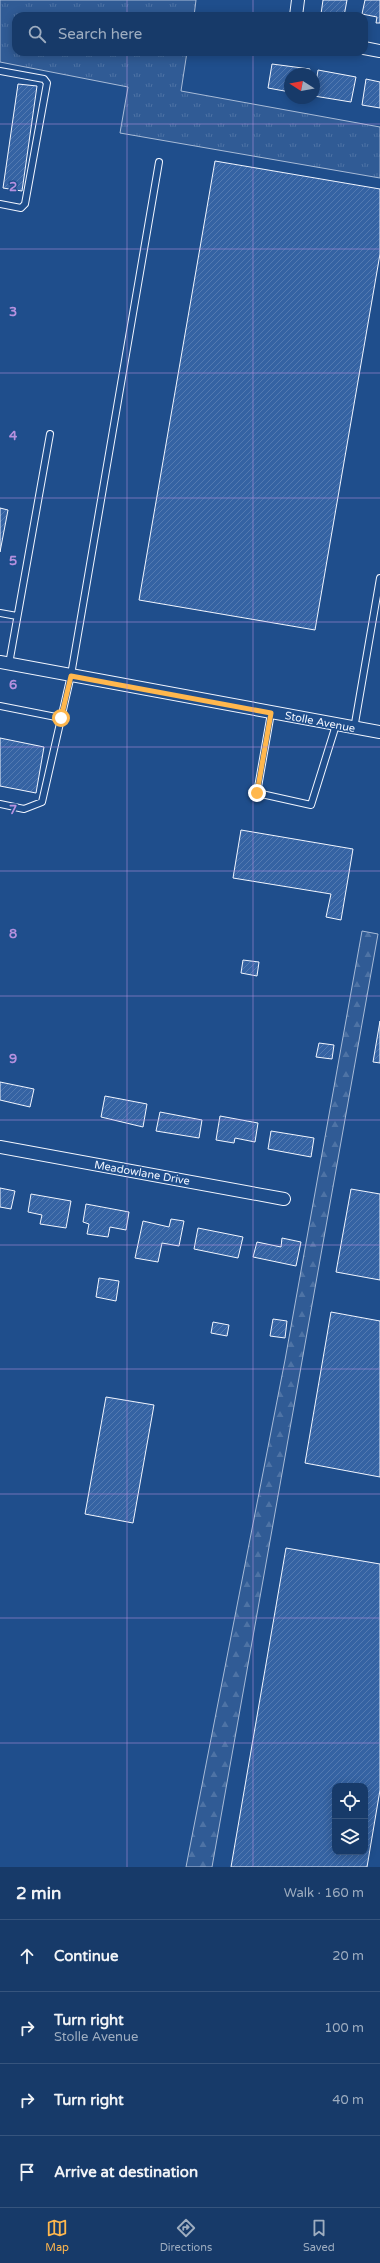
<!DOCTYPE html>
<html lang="en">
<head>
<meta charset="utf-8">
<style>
	body { margin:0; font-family:"Varela Round",sans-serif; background:#244571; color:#f1f3f6 }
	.controls { position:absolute; right:12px; bottom:12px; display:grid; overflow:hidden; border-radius:8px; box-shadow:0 2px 10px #0003 }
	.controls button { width:36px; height:36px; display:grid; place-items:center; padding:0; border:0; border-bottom:1px solid #36547d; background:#173a69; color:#f1f3f6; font:20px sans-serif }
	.compass { position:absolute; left:284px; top:68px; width:36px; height:36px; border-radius:50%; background:#173a69; box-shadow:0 2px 10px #0003; rotate:281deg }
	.stop { position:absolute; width:12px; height:12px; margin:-9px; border:3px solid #ffb74d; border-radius:50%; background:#fff }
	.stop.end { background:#ffb74d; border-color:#fff; box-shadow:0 1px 4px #0008 }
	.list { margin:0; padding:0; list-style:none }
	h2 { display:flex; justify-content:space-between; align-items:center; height:52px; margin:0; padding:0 16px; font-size:17px }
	h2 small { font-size:13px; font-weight:400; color:#9eadc0 }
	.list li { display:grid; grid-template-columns:26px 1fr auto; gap:12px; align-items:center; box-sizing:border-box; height:72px; padding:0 16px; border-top:1px solid #36547d }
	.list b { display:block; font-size:15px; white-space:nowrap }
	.list p { margin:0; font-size:13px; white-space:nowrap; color:#9eadc0 }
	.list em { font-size:13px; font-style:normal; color:#9eadc0 }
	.icon { flex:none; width:22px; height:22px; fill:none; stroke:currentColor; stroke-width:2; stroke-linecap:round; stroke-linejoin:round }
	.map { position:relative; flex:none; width:380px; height:1867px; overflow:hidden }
	.search { position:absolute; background:#173a69; box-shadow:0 2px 10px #0003; left:12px; right:12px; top:12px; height:44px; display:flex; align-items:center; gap:10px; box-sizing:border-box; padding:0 14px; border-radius:12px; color:#9eadc0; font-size:15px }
	.sheet { height:340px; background:#173a69 }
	nav { display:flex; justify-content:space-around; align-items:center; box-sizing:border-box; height:56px; border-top:1px solid #36547d; background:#173a69; font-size:11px; color:#9eadc0 }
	nav a { display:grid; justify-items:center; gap:2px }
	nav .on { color:#ffb74d }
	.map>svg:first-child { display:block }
	.grass { fill:url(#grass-tufts); stroke:#a8bbd7 }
	.forest { fill:url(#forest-firs); stroke:#a8bbd7 }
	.building { fill:url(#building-hatch); stroke:#f2f6ff; fill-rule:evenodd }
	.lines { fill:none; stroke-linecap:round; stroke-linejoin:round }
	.service-casing { stroke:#f2f6ff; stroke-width:8 }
	.minor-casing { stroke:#f2f6ff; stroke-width:14 }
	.service { stroke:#1f4e8c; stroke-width:6 }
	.minor { stroke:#1f4e8c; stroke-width:12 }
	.route { stroke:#ffb74d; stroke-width:5 }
	.grid { fill:none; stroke:#b691df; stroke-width:1; stroke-opacity:0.55 }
	.labels { text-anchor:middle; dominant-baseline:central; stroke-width:3; stroke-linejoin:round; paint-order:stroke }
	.street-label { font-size:11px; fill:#f2f6ff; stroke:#1f4e8c }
	.grid-label { font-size:13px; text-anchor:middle; font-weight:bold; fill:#b691df; stroke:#1f4e8c; stroke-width:3; stroke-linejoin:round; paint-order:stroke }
</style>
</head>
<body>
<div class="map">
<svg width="380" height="1867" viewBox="0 0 380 1867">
	<defs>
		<pattern id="grass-tufts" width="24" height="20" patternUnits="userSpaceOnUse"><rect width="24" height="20" fill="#305b95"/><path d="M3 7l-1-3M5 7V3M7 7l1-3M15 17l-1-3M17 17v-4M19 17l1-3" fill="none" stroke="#4e73a5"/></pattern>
		<pattern id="forest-firs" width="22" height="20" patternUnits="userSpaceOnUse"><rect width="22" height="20" fill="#305b95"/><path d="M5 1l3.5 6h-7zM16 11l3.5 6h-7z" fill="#4e73a5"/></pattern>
		<pattern id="building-hatch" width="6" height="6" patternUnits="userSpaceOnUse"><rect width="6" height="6" fill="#3563a3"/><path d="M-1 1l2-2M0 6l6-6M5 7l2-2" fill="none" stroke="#537ab1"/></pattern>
	</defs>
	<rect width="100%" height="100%" fill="#1f4e8c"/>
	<path class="grass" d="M0,0H196L194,16H16V52H187L181,91L380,127V178L120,133L128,87L0,62Z"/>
	<path class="forest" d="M362,931L378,934L212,1867H186L285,1360Z"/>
	<path class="building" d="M323,0H347L344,16L321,14Z
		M365,0H380V23H376L377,17L362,14Z
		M272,64L310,69L309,74H290V92L268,88Z
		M318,70L356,77L351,102L314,96Z
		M366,79L380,82V108L362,105Z
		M18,84L37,86L22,191L3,188Z
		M215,161L380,189V254L315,630L139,600Z
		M0,508L8,510L0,552Z
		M0,738L44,747L36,793L0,786Z
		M241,830L353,849L341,920L326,917L331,894L233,878Z
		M243,960L259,962L257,976L241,973Z
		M380,1021V1063L373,1062Z
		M319,1043L334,1045L332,1059L316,1057Z
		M0,1082L34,1089L30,1107L0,1100Z
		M105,1096L147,1104L143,1127L101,1117Z
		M160,1112L202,1120L199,1138L156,1131Z
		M220,1116L258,1123L255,1142L235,1138L234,1143L216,1140Z
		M271,1131L314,1138L311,1157L268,1149Z
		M0,1188L15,1191L11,1209L0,1207Z
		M351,1189L380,1194V1280L336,1272Z
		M31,1194L71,1201L66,1228L40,1224L42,1215L28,1212Z
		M86,1204L129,1212L126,1230L110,1227L108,1237L87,1234L89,1224L83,1222Z
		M171,1219L184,1221L179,1246L162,1243L158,1262L135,1258L143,1221L169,1227Z
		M198,1228L243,1237L238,1258L194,1249Z
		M282,1238L301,1242L296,1266L253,1257L257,1242L281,1247Z
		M99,1278L119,1281L116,1301L96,1297Z
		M331,1312L380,1321V1477L305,1463Z
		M273,1319L287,1321L285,1338L270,1336Z
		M213,1322L229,1325L227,1336L211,1333Z
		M106,1397L154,1405L133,1523L85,1514Z
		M286,1548L380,1564V1790L367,1867H231ZM335,1786H365V1852H335Z"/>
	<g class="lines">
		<defs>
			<path id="service" d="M0,71L44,79L47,83L25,204L21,208L0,204
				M0,613L17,616
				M9,664L50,434
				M0,706L61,718
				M271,713L257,793L311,805L336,725
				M354,729L380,578
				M0,804L24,809L42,802L71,675L159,162"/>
			<path id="minor" d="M296,16L298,0
				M364,48L380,51
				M0,662L380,732
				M0,1147L284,1199"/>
		</defs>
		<use href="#service" class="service-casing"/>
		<use href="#minor" class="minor-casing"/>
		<use href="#service" class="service"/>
		<use href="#minor" class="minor"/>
	</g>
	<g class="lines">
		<path class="route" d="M61,718L71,676L271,713L257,793"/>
	</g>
	<path class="grid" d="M127,0V16M253,0V16M127,52V1867M253,52V1867M0,124H380M0,249H380M0,373H380M0,498H380M0,622H380M0,747H380M0,871H380M0,996H380M0,1120H380M0,1245H380M0,1369H380M0,1494H380M0,1618H380M0,1743H380"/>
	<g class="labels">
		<g class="street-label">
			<text transform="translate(320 722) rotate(11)">Stolle Avenue</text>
			<text transform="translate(142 1173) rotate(10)">Meadowlane Drive</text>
		</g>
	</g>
	<g class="grid-label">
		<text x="13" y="191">2</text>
		<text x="13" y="316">3</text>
		<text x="13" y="440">4</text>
		<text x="13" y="565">5</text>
		<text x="13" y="689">6</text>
		<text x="13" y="814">7</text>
		<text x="13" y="938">8</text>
		<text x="13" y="1063">9</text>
	</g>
</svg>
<div class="controls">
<button><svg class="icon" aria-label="locate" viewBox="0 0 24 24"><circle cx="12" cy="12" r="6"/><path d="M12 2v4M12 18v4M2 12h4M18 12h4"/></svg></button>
<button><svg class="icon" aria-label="layers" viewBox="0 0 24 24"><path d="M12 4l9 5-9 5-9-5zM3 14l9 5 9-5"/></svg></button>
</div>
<svg class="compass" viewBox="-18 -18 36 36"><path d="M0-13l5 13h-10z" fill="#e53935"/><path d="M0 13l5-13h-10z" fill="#9eadc0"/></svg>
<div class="stop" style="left:61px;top:718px"></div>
<div class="stop end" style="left:257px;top:793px"></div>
<div class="search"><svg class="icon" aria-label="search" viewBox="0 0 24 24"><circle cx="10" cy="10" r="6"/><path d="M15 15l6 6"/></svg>Search here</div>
</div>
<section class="sheet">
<h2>2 min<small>Walk · 160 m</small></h2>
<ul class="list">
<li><svg class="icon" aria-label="ahead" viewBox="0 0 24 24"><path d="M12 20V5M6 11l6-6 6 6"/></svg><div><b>Continue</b></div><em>20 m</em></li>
<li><svg class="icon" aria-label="right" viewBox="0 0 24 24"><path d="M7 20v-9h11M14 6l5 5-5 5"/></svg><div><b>Turn right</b><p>Stolle Avenue</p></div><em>100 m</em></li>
<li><svg class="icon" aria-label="right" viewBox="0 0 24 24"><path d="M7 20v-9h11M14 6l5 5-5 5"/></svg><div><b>Turn right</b></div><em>40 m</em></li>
<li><svg class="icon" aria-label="arrive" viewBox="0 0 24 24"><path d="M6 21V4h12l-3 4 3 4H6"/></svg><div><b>Arrive at destination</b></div></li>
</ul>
</section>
<nav>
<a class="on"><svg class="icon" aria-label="map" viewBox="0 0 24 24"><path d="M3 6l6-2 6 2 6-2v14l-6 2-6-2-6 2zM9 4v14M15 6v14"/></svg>Map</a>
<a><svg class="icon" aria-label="directions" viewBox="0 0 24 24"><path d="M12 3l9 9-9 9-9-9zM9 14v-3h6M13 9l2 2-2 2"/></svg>Directions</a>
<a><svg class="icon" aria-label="saved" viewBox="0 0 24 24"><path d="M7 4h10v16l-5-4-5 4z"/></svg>Saved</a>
</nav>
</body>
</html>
